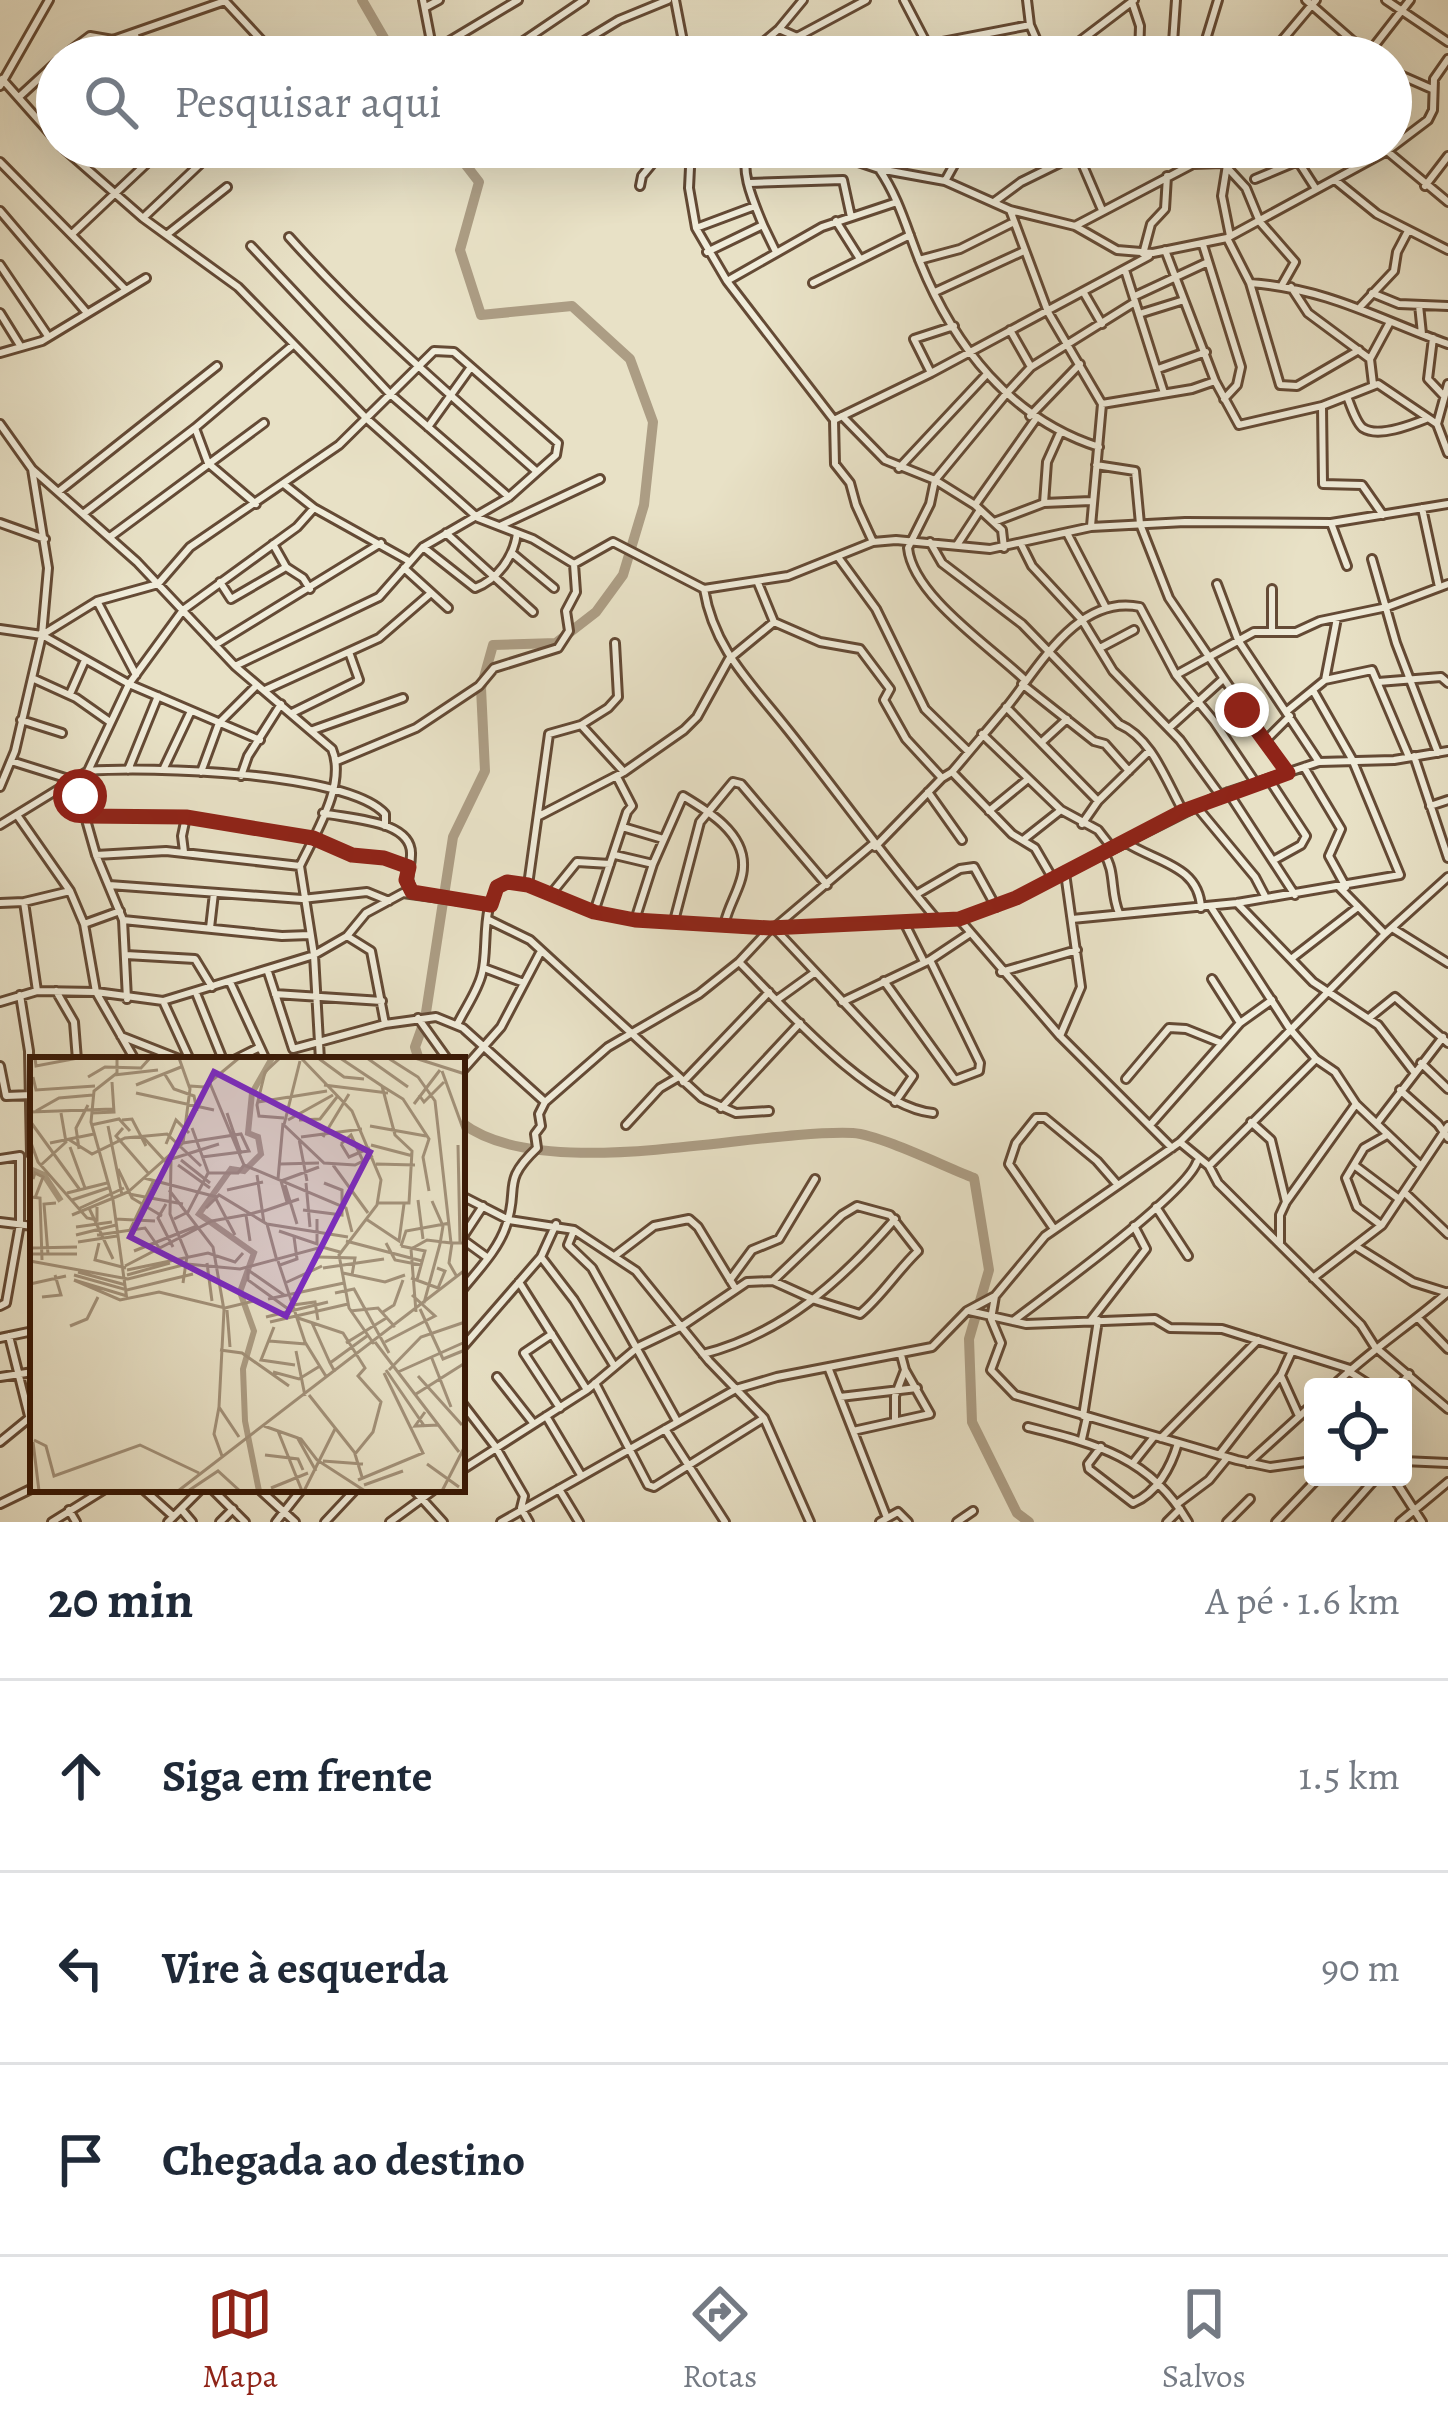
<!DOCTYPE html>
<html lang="pt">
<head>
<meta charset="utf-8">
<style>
	body { margin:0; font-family:Alegreya,serif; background:#f6f6f7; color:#1f2937 }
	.controls { position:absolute; right:36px; bottom:36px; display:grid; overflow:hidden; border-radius:12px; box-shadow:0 12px 48px #0002 }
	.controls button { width:108px; height:108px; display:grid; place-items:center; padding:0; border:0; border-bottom:3px solid #e0e1e3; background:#fff; color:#1f2937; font:60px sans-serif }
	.stop { position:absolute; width:36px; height:36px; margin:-27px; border:9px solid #8f2418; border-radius:50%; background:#fff }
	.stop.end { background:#8f2418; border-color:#fff; box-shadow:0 3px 12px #0008 }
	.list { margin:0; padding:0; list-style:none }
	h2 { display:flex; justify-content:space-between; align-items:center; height:156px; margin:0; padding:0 48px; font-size:51px }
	h2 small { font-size:39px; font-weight:400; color:#747a83 }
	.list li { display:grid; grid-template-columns:78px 1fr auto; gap:36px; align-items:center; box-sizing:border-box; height:192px; padding:0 48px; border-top:3px solid #e0e1e3 }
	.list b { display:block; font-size:45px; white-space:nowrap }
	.list em { font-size:39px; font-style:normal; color:#747a83 }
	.icon { flex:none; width:66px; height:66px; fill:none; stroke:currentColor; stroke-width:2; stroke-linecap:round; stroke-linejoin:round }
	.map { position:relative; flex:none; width:1448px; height:1522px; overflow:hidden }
	.search { position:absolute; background:#fff; box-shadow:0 12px 48px #0002; left:36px; right:36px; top:36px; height:132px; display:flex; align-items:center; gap:30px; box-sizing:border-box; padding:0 42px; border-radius:66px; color:#747a83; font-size:45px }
	.sheet { height:732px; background:#fff }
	nav { display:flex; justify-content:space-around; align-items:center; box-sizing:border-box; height:168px; border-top:3px solid #e0e1e3; background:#fff; font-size:33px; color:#747a83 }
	nav a { display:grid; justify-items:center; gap:6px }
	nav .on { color:#8f2418 }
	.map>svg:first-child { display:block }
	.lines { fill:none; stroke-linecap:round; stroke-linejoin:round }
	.river { stroke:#ac9d84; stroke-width:10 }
	.minor-casing { stroke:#644a35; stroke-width:12 }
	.minor { stroke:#f0ecda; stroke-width:6 }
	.route { stroke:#8f2418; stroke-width:15 }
	.inset-river { fill:none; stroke:#ac9d84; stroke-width:6 }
	.inset-road { fill:none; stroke:#a29179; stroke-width:3 }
	.view { fill:#7b2cbf; fill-opacity:0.15; stroke:#7b2cbf; stroke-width:6 }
	.inset-edge { fill:none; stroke:#381805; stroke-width:6 }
</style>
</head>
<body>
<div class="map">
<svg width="1448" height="1522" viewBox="0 0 1448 1522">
	<rect width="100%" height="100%" fill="#e8e1c6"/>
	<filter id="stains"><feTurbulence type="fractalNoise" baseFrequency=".00167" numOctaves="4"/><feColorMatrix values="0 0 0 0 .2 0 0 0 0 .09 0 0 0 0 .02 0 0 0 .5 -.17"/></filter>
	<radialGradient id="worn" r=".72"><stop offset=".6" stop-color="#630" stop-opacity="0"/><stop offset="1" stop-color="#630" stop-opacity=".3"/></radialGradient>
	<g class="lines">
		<path class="river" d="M362,0L395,57
			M419,1060L415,1047L425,1019L453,837L485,771L481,688L493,645L556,643L596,612L623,575L644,505L653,422L630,359L572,306L481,315L460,250L479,182L452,147
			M462,1123C544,1186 752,1129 853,1133C881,1135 945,1167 974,1178L989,1270L969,1339L972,1422L1017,1513L1029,1522"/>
		<defs>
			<path id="minor" d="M224,0L264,43V57
				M423,0L434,57
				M675,0L686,57
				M904,0L929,48
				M1027,0L1030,25L1044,57
				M1306,0L1371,57
				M1386,0L1448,42
				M1132,2L1140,26L1139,57
				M426,7L439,0
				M779,29L797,37L866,0
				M134,33L144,57
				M1073,46L1091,57
				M1204,46L1218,0
				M1174,47L1204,46L1234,57
				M433,51L518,0
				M1368,54L1410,0
				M62,57L90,36L113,40L225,1
				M165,57L178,52
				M500,57L584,0
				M558,57L619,20L668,0
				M627,57L682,46
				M746,57L779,29L803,0
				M865,57L1030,25
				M1059,57L1134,0
				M1172,57L1176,0
				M1268,57L1316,0
				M1391,71L1432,89
				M2,79L57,141
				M0,86L49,0
				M19,97L57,62
				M43,124L57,113
				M62,147L143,218L238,287L367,419L478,518L533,539L574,564L613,542L704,589L788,576L873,542L896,540L990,549L1091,527L1185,522L1331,523L1448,504
				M490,147H501
				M691,147L689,188L696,228L727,281L834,420L835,464L850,483L856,505L873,542
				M749,147C738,169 754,203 763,225
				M814,147L879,169L945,181L1010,210L1075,226L1117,250L1153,253L1227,238L1387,151L1428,120L1433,110L1434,79L1448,59
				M1075,147L1102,210
				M1185,147L1193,164
				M1387,151L1448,202
				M858,159L888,147
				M0,162L125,289
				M1227,165L1222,196L1230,236
				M879,169C899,198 907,230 920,262C954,346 1011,419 1099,447
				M1255,179L1298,161L1316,189
				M1335,180L1377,214L1448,250
				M945,181L955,163L983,147
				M750,183L843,180L851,217
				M640,186L642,176L666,147
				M1425,186L1448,156
				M994,202L1021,182L1078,154
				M1010,210L1048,312L1102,404L1091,526
				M0,211L87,313
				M143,218L218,147
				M836,221L860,259
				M1075,226L1193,164L1223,163L1246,188L1260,222L1295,262L1282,285
				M696,228L755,206
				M169,233L227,187
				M72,234L164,147
				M289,237C365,322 450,395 536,471
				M1227,238L1250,283C1329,289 1376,318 1448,344
				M1203,245L1241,367L1237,385L1224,399
				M251,246L389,393L509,497
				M1165,250L1215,381L1239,425L1322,406L1378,384L1437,424L1448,453
				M707,252L763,225L776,252
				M1143,254L1151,224L1165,209L1167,176
				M919,260L960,249L1014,222
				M0,265L48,336
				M1125,270L1164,393
				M727,281L822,227L897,202
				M813,283L910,235
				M1250,283L1280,385L1297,386L1359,350
				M1291,287L1308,313L1370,359
				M935,292L1024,251
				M1084,293L1102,324
				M1372,293L1399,304L1448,306
				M1135,296L1208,262
				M1419,305L1422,334
				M1361,306L1394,271L1397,252L1408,231
				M0,313L21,347
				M1139,314L1184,300
				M1010,330L1031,367
				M1433,338L1428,379L1444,396
				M0,353L42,341L146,278
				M1158,369L1206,352
				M931,373L914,339L954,326
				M1373,384L1370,359L1390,322
				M1348,399C1351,406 1356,423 1363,428C1378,438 1411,425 1426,419
				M1102,404L1192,389L1215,381
				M1322,406L1323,484L1362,485L1383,515
				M842,416L885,460L935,480L975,505L1002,530L1004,548
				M1030,416L1080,364
				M834,420L931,373L1149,256
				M0,424L32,469L48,568L42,635L15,751L0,787
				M1437,424L1448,384
				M428,427L471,367
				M195,428L208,463L256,504
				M1096,465L1135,471L1140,524L1169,598L1288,773
				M899,468L986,375
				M32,469L137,562L235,666L332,749C347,784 315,834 300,866L314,955L320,1060
				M285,485L314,508L409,561
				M58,492L217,366
				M1044,503L1047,462L1060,433
				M975,505L1035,420
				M1422,508L1439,587
				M83,514L195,428L293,345
				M994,522L1044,503L1091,501
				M0,523L45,539
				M1331,523L1347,566
				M500,526L600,479
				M446,533L533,612
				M1067,533L1106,608
				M110,537L264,423
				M930,542L942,563L1022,624L1119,724C1152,738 1166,781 1183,811
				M273,544L286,567L303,578L310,589
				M1021,544L1032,566L1082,620L1113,671L1180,740L1220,795
				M957,545L980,510
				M423,547L475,588C497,580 514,557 517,533
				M512,553L554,588
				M838,557L876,609L925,709L968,751
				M1372,559L1396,643L1438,753
				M404,568L448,608
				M220,582L231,599L286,567
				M758,583L774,622L820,642L860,649L890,689L884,700L906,739L942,778
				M1217,584L1238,640L1319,762
				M704,589C714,650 752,684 788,730C839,794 885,859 938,921
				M97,601L136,675
				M0,629L42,635L129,684L260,740
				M1272,631V589
				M42,635L97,601L158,584L190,547L339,445L434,351L454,352L558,443L556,455L509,497L423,547L379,597L235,666
				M215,645L381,543
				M1100,648L1134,630
				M1176,675L1254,632H1296L1320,621L1387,607L1448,584
				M32,678L76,698L110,722
				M1025,680C991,647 913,596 908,548L930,504L935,480L1006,394L1031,367L1135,302
				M1325,680L1372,670L1409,757
				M1378,682L1441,677L1448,683
				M1022,684L1094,741L1105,744L1129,771
				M265,690L379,638L431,593
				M70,694L85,660
				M1006,707L1098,801
				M1287,711L1325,680L1337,618
				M292,713L359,680L349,652
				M21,720L62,733
				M581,725L608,708L618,697L615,643
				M1169,728L1222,680
				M313,730L403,698
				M982,734L1061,810L1098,830L1112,848
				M1267,739L1290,716
				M1043,741L1067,719
				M1414,756L1448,858
				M11,761L75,781L96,855L123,920L127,999
				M337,761L416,728L479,686L494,668L558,648L569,631L566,611L576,592L574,564
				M1304,767L1341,829L1329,856L1346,887
				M128,770L158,696
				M163,770L191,711
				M88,771C147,766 348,772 385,814V826
				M201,772L219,723L256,686
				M952,772L1012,834L1035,848L1053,879
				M241,776L248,756L281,704
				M1270,781L1306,836L1301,845L1274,860
				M928,792L962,840
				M1228,792L1295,895
				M1196,806L1255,877L1266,898
				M1430,806L1448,800
				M989,811L1028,779
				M323,813C349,819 413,820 411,855C411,871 404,878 413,892
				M17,815L70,891L84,924L96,992L135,1060
				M85,816L186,817L312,838L352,855L384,858L409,867
				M539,816L624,772L684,730L697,717L729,659L774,622
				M1082,824L1098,801L1148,752
				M0,825L88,771L129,684L183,610L297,527L314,508
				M626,828L663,839
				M1023,840L1061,810
				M1125,842C1155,862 1199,865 1201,908
				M873,844L774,928L913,1076L895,1102
				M875,847L942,778L952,772C970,751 988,729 1006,708C1039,667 1078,594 1140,607L1176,675L1214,721L1257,785
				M184,852L182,836L186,817
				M1104,854C1116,871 1110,893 1119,913
				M96,855L166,851L300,866
				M615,855L653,864
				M109,885L302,899L367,892L389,901
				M528,885L549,734L581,725L624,772
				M1340,888L1385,934
				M551,894L577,862L610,864
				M917,894L960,869L974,867L996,907
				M24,902L37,991
				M0,903L24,902L70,891
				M1237,903L1313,982L1378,1025L1414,1072
				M594,912L627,812L632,806L617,777
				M959,919L1060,1036L1172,1148
				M1072,919L1237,903L1400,875L1352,759L1314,692
				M123,920L282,936L310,935
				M489,920L530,940L702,1098L736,1113L769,1111
				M635,920L653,864L683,796C708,811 745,833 743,867C743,884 729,904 725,922
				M674,921L700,822L733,782L741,784L827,885
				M904,922L924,962
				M84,924L120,911
				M210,928L214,893
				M1392,928L1448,963
				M347,936L371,951L385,1024
				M126,955L195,959L212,987
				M1291,959L1358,907
				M739,962C783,1006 871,1107 933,1113
				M484,968L524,983
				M268,972L293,1049L385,1024L436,1017L463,1028L545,1102
				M1001,972L1077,950
				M1212,979L1240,1023
				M884,981L955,1080L979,1071L980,1063L930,960
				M230,982L266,1060
				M56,991L74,1022L77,1060
				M196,993L223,1060
				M275,994L382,1001
				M20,995L29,1051L31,1154
				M778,999L814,973
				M163,1001L190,1060
				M0,1002L37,991L96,992L163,1001L314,955L347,936L366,913L403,893L491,905
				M842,1002L930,960L969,934
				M418,1018L448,1060
				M1369,1018L1395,997L1448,1043
				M457,1025C465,1008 478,991 482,973C489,948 479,900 504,883L528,885L594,912L635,920L769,929L959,919L1016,898L1220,795L1319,762L1394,760L1448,751
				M121,1036L182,1060
				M1060,1036L1081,987L1065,873
				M1316,1059L1335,1072L1356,1104L1421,1166
				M234,1060L260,1047
				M1421,1063L1448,1089
				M0,1066L6,1096L32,1095
				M462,1071L501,1027L541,951
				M1126,1079L1169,1028L1186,1029L1221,1043
				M683,1082L769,992
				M1400,1090L1438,1124L1448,1138
				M721,1108L800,1023
				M1251,1122L1271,1140L1286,1202
				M1377,1123L1443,1037
				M1151,1124L1240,1023L1272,1000
				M626,1125L660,1088L677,1078
				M1181,1143L1209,1166L1218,1183L1361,1325L1375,1347L1448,1409
				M0,1159L20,1156
				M1354,1165L1399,1199
				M1209,1166L1316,1059L1290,1029L1211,907
				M1404,1192L1448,1234
				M462,1196L509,1220L574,1230L636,1271L709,1361L764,1418L810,1522
				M1156,1207L1188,1256
				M0,1222L33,1226
				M1381,1225L1357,1207L1346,1178L1364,1148L1387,1135
				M1054,1229L1009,1164L1016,1143L1036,1118H1045L1097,1161L1117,1184
				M574,1230L568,1245L592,1268L677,1421
				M462,1238L483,1206
				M462,1239L488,1258
				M1280,1243V1215L1286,1202L1356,1104
				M1357,1247L1413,1282L1448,1293
				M616,1255L654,1226L689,1219L698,1227L735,1288
				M541,1257L574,1300L613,1364
				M1313,1278L1382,1225L1448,1126
				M730,1280L752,1250L779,1239L815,1179
				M519,1282L587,1390
				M462,1290C478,1270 498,1250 506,1226C520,1187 500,1183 537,1148L535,1134L541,1126L539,1114L545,1102L608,1047L699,994L739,962L768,931
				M995,1296L991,1319L1001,1343L991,1370L1015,1395L1237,1460L1270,1467L1313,1461
				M0,1306L6,1303L20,1224V1156
				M969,1311L1026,1324L1155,1319L1170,1328L1222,1329L1350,1369
				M1418,1318L1448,1349
				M1091,1320L1146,1249L1134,1226
				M1013,1321C1048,1294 1185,1195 1197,1162
				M552,1334L524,1353L560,1408
				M9,1336L29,1416
				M0,1338L33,1331
				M462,1348L541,1257L556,1224
				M703,1354C783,1334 842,1280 895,1219
				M828,1367L887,1518
				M1348,1371L1373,1387
				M1281,1376L1299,1416
				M0,1377L33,1372
				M497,1377L534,1424
				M595,1383L648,1485L654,1487L764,1418
				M1332,1387C1368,1352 1410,1325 1448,1292
				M1399,1387L1409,1374
				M840,1397L917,1388
				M462,1403L495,1446L524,1496L521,1508L529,1522
				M546,1416L581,1475
				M1083,1416L1098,1320
				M895,1421V1396L905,1370
				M1028,1427C1096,1444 1150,1457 1188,1522
				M665,1429L725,1522
				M853,1431L930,1414L905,1370L901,1355
				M1161,1438L1258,1340
				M1082,1439L1087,1417
				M0,1442L33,1415
				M1101,1447L1088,1464L1089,1469L1133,1503C1157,1493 1171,1467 1178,1443
				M1219,1455L1281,1375L1292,1351
				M1403,1461L1448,1463
				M1133,1463L1153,1438
				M1248,1463L1313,1404
				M462,1470L587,1390L638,1347L682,1326L747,1282L773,1281L815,1300L860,1314C881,1297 897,1271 918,1251L890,1215L857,1206L842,1215L773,1281
				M1393,1477L1422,1522
				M143,1489L173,1516
				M212,1489L245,1522
				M259,1489L295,1522
				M413,1489L443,1522
				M559,1489L579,1522
				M0,1504L33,1488
				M1177,1504L1209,1480L1227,1458
				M181,1509L192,1522
				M69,1510L76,1522
				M52,1522L105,1489
				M168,1522L201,1489
				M220,1522L233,1509
				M276,1522L302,1489
				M325,1522L356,1489
				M390,1522L435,1489
				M501,1522L736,1389L777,1377L932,1347L967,1311L995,1296L1045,1236L1180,1142L1385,934L1448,877
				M880,1522L898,1512L908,1522
				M957,1522L973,1511
				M1167,1522L1180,1509
				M1227,1522L1250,1499
				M1276,1522L1319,1477
				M1337,1522L1377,1477
				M1400,1522L1448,1482"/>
		</defs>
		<use href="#minor" class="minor-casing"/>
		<use href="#minor" class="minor"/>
	</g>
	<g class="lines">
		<path class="route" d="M80,796L85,816L186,817L313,838L352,855L384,858L409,867L406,880L412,892L491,905L497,887L507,882L528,885L594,912L635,920L770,928L959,919L1016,898L1183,811L1288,773L1242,710"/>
	</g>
	<g transform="translate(30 1057)">
		<rect width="435" height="435" fill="#e8e1c6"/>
		<path class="inset-river" d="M0,112L14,118L31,144M229,434L215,364L213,312L224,274L210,235L224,196L169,157L201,112L214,114L231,97L228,80L218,76L222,36L242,1"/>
		<path class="inset-road" d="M5,1L6,9L48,1M87,1V16L64,34L61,65L83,143L97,243M250,1L235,15L227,48L229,59L254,61M271,1L322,54L351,123L347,148L309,198L319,251L344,287M288,1L314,20L334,22M310,1L352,29L365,78L382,94L379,146H347M337,1L378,30M358,1L388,20L405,44L421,186H435M385,1L435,17M270,4L254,68L294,106L325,108L343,99M412,14L435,77M134,16L144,32L164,39L167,54M84,18L128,13M3,20L6,33L65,29M58,20L75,10L111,11L120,1M179,24L214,108L316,151L322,175M106,28L151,10M294,28L358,36M160,29L174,30L209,1M352,29L373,42L399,82L393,100L399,134M106,36L184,53M389,38L394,45L414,25M228,45L297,34M384,47L410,13M6,54L29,41L63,38M0,55L83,52M62,56L84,55L82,25M197,56L211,97M92,63L102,62L116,89M258,63L303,38M269,63L290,62L307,40M0,64L50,133M61,68L89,62L100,74M78,69L92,138M340,69L396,79M93,71L86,79L119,117M162,71L178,115M113,80L135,104L189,87M271,80L332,72M293,80L319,37M38,82L62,97L95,81L137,77L171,109M269,82L277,124M0,83L8,105L57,161L67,163V150M20,86L64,77M153,86L211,77L219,94L172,100M136,87L146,63L159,76M311,87L321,78L333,104M311,87L319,100L340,91M341,88L383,99M428,88L430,185M40,90L55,131M49,92L46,71L58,48M151,103L180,126M141,104L140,157L157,199L153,226M250,107L289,106M346,107L385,108M11,108L36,85L31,56M148,108L180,131M303,108L338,156M88,112L102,141L132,159M227,118L234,166M114,121L187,140M3,122L5,116L13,120L5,141M248,122L253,66M276,126L280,170M255,128L267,167M139,133L183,190L194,253L189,350L209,380M197,133L233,125M37,136L77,126M99,137L153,147M1,140L10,141L12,203M186,142L205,178M42,143L78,131M388,143L393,182M402,144L413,169L410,187M257,145L251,124L289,110M136,147L128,161L143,190M50,151L94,131M59,151L83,202M176,151L189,138L237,167L318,180M273,153L312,158V133L294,126M231,155L269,142M42,158L98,135L153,86L160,32L149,1M85,162L125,164M144,162L158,155L178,116H208L214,108M336,162L369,184L374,147M237,167L247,204M46,170L82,165M100,173L124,123M249,174L287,187V162M46,178L86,168M67,178L115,171L130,192M220,184L216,158L231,154M316,184L392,204M48,185L87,179M69,186L65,203L96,211M356,186L365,203L391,208M422,186L419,206L427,220M371,189L376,174L420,166M371,189L395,194L387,223M0,191L47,190M104,194L167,169M0,197H47M18,197L14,147L26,146M288,200L325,201L322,218M0,204L98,222L157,207L210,212L292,190L310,195M248,204L275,285L297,321M177,206L182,244M250,208L267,202L264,180M95,209L182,164L215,158M293,211L354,202M218,212V223L261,254M97,213L178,196L205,205L213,196M218,213L254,238M48,215L96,228M313,216L355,225L375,218M44,218L97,233L163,217M97,218L140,206M381,221L408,231L415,214L407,211M44,223L90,243L129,235L195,251L228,243M44,223L97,239M255,226L292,209M0,227L36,219M305,236L324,232L359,296M12,240L31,238L25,218M238,242L314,226M394,246L410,187M263,248L285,245L288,263M390,252L413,302L435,293M197,253L200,290M320,254L348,251L365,270M353,255L364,248L373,223M386,255L381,192L397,183L421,186M236,260L298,245M268,261L313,276L335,311L328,319L351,345L343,375L325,397L332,420M240,265L318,247M282,266L300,306M40,269L57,262L68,240M244,270L231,303L265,308M239,284L276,287M345,285L429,395M355,285L405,259L382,238M316,286L358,260M190,293L212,296L259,329M266,294L275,339M401,299L421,350M356,313L395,370M359,313L391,280L435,265M243,315L269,322L290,309M305,315L300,306L337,279M368,315L435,285M388,319L432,368M386,337L435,306M279,338L325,396M189,350L184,377L192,399M395,355L385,369L409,368M234,369L271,382L287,403L335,434M248,374L272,434M267,380L286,414M4,383L16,389L24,419L110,388L169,416M3,385L9,434M235,398L268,402L273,413M293,404L333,407M397,407L429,430M328,423L393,396L354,316M334,428L373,414M241,431L278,416M148,434L435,213M158,434L188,414L210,434M274,434L305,372M412,434L435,389"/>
		<path class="view" d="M184,15L340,95L256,259L100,180Z"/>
		<rect width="435" height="435" class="inset-edge"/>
	</g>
	<rect width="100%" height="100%" filter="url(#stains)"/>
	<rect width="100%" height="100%" fill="url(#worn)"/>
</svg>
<div class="controls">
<button><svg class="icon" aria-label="locate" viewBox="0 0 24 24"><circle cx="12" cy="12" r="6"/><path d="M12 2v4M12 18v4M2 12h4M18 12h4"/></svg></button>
</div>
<div class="stop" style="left:80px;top:796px"></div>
<div class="stop end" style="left:1242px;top:710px"></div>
<div class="search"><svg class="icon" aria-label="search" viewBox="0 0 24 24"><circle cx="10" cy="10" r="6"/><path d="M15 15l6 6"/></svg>Pesquisar aqui</div>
</div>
<section class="sheet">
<h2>20 min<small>A pé · 1.6 km</small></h2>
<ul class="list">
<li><svg class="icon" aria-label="ahead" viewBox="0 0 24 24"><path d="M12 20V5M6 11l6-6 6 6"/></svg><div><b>Siga em frente</b></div><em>1.5 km</em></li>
<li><svg class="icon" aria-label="left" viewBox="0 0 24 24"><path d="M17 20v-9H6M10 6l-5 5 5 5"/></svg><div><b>Vire à esquerda</b></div><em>90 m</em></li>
<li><svg class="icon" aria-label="arrive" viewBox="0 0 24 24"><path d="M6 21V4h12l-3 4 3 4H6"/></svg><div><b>Chegada ao destino</b></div></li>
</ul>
</section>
<nav>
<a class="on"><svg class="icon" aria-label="map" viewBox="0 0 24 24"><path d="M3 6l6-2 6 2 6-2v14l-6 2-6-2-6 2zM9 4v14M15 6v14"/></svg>Mapa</a>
<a><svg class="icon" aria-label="directions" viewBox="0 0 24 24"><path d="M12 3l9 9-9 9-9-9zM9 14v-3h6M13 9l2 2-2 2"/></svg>Rotas</a>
<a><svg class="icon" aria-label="saved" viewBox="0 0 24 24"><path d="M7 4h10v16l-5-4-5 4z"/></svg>Salvos</a>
</nav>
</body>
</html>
